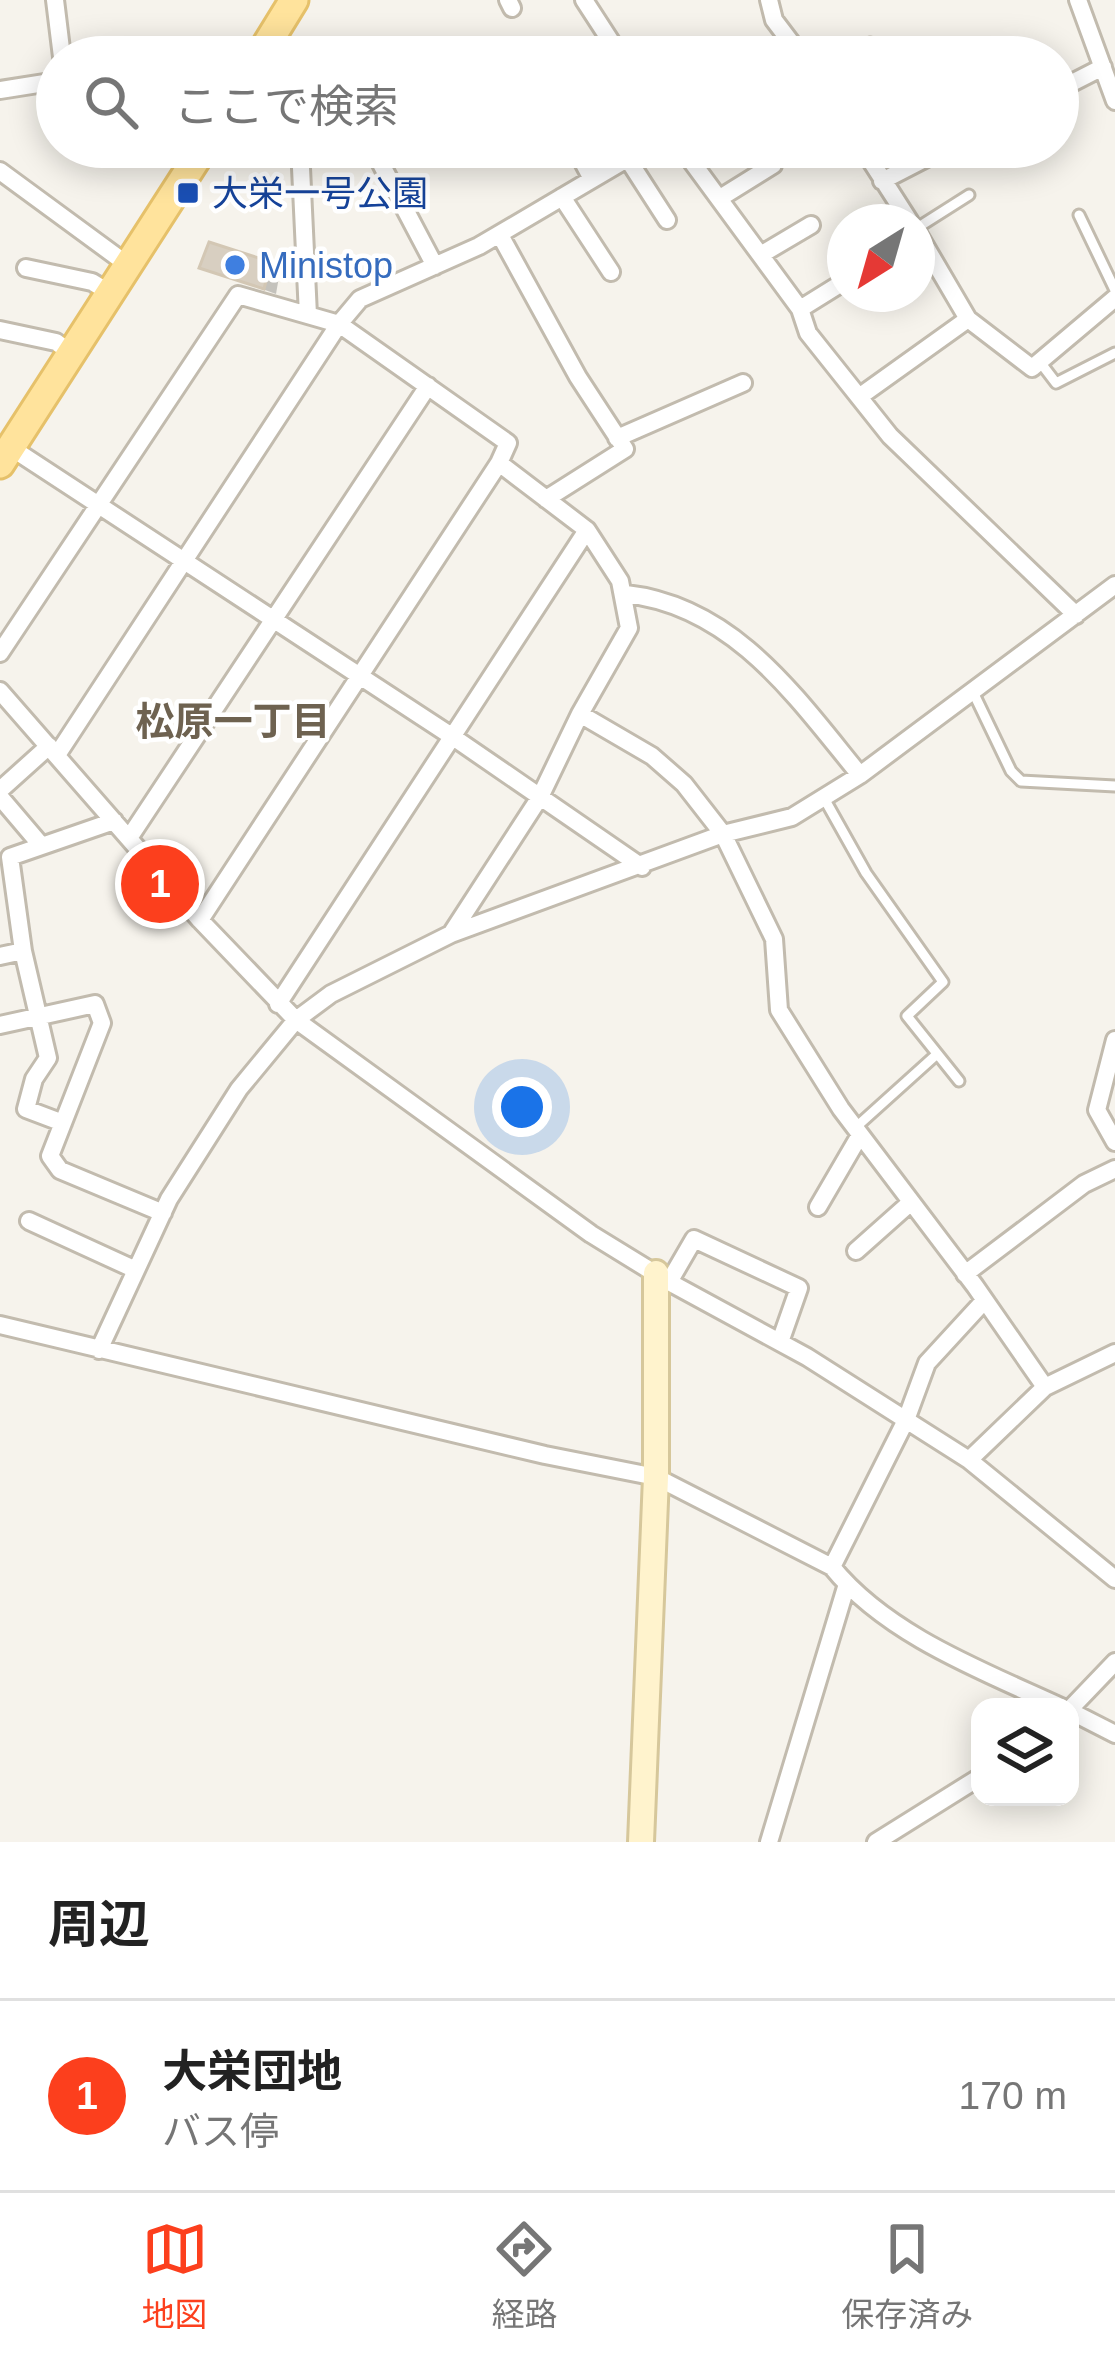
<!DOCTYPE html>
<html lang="ja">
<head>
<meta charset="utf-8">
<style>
	body { margin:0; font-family:Arial,"Noto Sans JP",sans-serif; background:#f6f6f6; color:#222 }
	.controls { position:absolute; right:36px; bottom:36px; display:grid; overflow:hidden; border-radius:24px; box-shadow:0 6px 30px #0003 }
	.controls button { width:108px; height:108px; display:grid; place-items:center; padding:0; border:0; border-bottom:3px solid #e0e0e0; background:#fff; color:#222; font:60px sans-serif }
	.compass { position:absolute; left:827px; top:204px; width:108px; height:108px; border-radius:50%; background:#fff; box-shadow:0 6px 30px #0003; rotate:217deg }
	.you { position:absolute; left:522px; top:1107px; width:42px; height:42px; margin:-30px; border:9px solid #fff; border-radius:50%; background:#1a73e8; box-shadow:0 0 0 18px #1a73e833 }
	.badge { display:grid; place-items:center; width:78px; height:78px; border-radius:50%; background:#fc3f1d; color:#fff; font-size:39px; font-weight:700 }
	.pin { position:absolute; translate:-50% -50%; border:6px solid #fff; box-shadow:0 3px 12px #0006 }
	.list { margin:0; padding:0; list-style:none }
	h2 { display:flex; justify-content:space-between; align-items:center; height:156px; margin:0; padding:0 48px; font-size:51px }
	h2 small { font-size:39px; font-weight:400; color:#767676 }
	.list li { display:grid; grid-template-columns:78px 1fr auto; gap:36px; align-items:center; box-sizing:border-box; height:192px; padding:0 48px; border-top:3px solid #e0e0e0 }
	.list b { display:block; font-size:45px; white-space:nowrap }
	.list p { margin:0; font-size:39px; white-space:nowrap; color:#767676 }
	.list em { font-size:39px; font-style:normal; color:#767676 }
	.icon { flex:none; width:66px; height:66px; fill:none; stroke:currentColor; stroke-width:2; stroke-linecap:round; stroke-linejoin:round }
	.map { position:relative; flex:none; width:1115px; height:1842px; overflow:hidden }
	.search { position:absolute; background:#fff; box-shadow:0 6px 30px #0003; left:36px; right:36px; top:36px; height:132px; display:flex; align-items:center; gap:30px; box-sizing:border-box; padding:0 42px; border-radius:66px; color:#767676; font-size:45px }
	.sheet { height:348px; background:#fff }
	nav { display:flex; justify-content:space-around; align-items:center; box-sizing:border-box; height:168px; border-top:3px solid #e0e0e0; background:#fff; font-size:33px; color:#767676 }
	nav a { display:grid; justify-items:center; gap:6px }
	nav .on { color:#fc3f1d }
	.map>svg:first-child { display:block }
	.shadow { fill:#0003 }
	.building { fill:#d8cfc1; stroke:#d3c7b4; stroke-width:3 }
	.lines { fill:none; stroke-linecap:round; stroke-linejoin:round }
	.lane-casing { stroke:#c2bbae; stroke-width:15 }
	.street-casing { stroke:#c2bbae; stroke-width:22 }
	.secondary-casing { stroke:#d6c79b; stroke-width:30 }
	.primary-casing { stroke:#e6c16a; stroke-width:33 }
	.lane { stroke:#fff; stroke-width:9 }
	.street { stroke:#fff; stroke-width:16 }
	.secondary { stroke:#fff3cd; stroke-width:24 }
	.primary { stroke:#ffe39c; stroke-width:27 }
	.transit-dot { fill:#1a4fb4; stroke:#fff; stroke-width:4.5 }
	.shop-dot { fill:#3f7fe0; stroke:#fff; stroke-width:4.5 }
	.labels { text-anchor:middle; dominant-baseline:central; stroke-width:9; stroke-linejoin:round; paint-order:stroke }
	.transit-label { font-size:36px; fill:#164399; stroke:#fff; text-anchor:start }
	.shop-label { font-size:36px; fill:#366cbe; stroke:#fff; text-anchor:start }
	.neighbourhood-label { font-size:39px; font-weight:bold; fill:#6e6250; stroke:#fff }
</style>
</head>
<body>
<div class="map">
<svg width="1115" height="1842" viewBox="0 0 1115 1842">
	<rect width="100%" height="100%" fill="#f6f3ec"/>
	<path class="shadow" d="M269,265L280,271L276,294L202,267Z"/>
	<path class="building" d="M209,242L271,262L264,289L199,268Z"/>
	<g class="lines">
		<defs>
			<path id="lane" d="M844,57L870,43
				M1079,215L1115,290
				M917,228L969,195
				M1040,362L1056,383L1115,353
				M973,692L1011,771L1021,781L1115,786
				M825,800L866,873L943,982L907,1016L959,1081
				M855,1128L936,1055"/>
			<path id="street" d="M55,0L62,57
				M508,0L512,8
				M584,0L621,57
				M769,0L774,20L802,57
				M1078,0L1115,101
				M218,57L263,51
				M0,90L57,81
				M1058,90L1103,67
				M300,147L308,315
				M402,147L379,160L435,266
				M575,147L592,179
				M681,147L800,309
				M862,147L910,222
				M627,158L667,220
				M0,171L128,265
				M882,181L948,147
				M562,197L611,272
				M720,198L773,165
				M917,232L968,319L1032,368L1115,298
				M500,235L578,377L625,449L546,499
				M762,254L811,225
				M26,268L92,282L110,293
				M845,281L800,309L808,333L890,436L1076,615
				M0,330L56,342L71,353
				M859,397L968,319
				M617,438L743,383
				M10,447L453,737L642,867
				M626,594C734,606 796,697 860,775
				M0,653L238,295L339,324L508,443L499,463L587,530L620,581L629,628L580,714L540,797L451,934
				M0,691L200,920L296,1020L591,1234L669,1282L807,1357L969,1460L1115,1579
				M580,714L652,756L684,784L723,834L774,939L779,1010L841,1109L975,1286L1045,1387
				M57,755L339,324L360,299L479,246L647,147
				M0,790L49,746
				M0,797L40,844
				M129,838L428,386
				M200,920L499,463
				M0,956L23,951
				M278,1004L587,530
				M0,1025L95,1004L102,1023L50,1156L60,1170L163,1213
				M1115,1040L1097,1110L1115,1142
				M63,1123L26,1109L34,1079L48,1058L23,951L10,857L114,821
				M818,1207L860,1135
				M29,1221L136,1270
				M856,1251L910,1203
				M965,1274L1084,1184L1115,1169
				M669,1282L694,1239L799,1288L780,1342
				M0,1325L545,1455L656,1477L832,1567C887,1635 983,1671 1061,1707
				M99,1350L169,1199L239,1089L296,1020L331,994L451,934L723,834L792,817L860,775L1115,585
				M969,1460L1045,1387L1115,1353
				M832,1567L906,1420L927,1363L984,1301
				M1070,1709L1115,1662
				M1070,1711L1115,1734
				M769,1842L847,1584
				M876,1842L980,1777"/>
			<path id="secondary" d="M641,1842L656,1477V1273"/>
			<path id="primary" d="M259,57L294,0
				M0,464L204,147"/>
		</defs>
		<use href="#lane" class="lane-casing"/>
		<use href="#street" class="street-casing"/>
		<use href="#secondary" class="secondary-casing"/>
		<use href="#primary" class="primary-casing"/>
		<use href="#lane" class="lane"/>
		<use href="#street" class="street"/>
		<use href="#secondary" class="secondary"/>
		<use href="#primary" class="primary"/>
	</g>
	<rect class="transit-dot" x="176" y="181" width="24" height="24" rx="6"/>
	<circle class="shop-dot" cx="235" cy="265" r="12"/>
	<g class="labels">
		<g class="transit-label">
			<text x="212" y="193">大栄一号公園</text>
		</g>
		<g class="shop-label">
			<text x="259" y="265">Ministop</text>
		</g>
		<g class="neighbourhood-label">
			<text x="233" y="721">松原一丁目</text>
		</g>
	</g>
</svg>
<div class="controls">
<button><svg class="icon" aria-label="layers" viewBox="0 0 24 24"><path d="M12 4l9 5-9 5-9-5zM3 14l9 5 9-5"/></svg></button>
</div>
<svg class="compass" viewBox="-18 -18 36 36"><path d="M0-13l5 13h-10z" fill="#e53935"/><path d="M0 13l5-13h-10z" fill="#767676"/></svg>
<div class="you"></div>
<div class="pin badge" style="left:160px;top:884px">1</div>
<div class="search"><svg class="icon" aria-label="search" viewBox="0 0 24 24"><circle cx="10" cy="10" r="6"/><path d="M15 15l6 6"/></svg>ここで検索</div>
</div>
<section class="sheet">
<h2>周辺<small></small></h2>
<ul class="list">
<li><span class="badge">1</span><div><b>大栄団地</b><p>バス停</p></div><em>170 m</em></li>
</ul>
</section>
<nav>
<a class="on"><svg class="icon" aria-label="map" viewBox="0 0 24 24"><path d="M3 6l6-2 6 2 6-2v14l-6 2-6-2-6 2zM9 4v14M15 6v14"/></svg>地図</a>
<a><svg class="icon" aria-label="directions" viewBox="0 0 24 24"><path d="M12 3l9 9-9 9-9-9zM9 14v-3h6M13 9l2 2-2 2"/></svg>経路</a>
<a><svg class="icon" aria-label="saved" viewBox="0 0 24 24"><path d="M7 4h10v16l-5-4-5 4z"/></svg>保存済み</a>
</nav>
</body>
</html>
